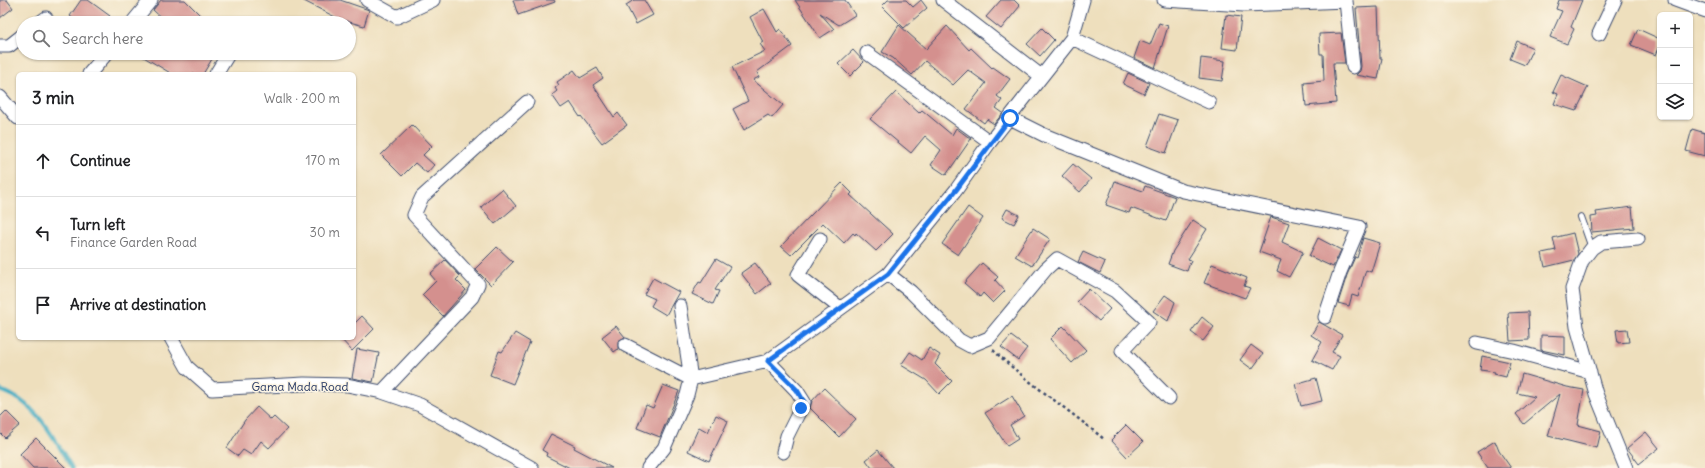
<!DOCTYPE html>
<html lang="en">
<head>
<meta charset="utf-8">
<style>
	body { margin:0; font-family:Delius,sans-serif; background:#f6f6f6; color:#202124 }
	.controls { position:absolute; right:12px; top:12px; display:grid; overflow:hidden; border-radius:6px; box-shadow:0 1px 3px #0004 }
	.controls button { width:36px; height:36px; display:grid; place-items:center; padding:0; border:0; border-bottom:1px solid #e0e0e0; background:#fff; color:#202124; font:20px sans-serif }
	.stop { position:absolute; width:12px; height:12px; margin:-9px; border:3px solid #1a73e8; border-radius:50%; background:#fff }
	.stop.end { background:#1a73e8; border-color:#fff; box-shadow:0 1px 4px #0008 }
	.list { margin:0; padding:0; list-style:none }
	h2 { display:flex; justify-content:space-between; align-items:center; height:52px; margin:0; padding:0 16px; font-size:17px }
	h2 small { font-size:13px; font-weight:400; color:#757577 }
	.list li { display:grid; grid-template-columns:26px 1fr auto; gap:12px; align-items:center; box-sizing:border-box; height:72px; padding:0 16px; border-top:1px solid #e0e0e0 }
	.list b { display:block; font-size:15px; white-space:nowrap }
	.list p { margin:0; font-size:13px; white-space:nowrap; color:#757577 }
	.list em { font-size:13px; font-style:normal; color:#757577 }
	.icon { flex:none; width:22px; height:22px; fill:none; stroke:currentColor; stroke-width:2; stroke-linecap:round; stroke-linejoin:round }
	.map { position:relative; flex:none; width:1705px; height:468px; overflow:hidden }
	.search { position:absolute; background:#fff; box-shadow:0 1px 3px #0004; left:16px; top:16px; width:340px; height:44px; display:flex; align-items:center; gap:10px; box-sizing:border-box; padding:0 14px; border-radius:22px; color:#757577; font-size:15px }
	.panel { position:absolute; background:#fff; box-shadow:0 1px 3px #0004; left:16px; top:72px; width:340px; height:268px; border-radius:6px }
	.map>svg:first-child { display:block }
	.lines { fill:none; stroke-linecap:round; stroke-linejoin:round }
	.stream { stroke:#42acc2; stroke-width:4 }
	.building { fill:#d4908e }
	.lane-casing { stroke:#3b496c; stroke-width:8 }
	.street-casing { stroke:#3b496c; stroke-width:15 }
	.path { stroke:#3b496c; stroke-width:2.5; stroke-dasharray:3 3; stroke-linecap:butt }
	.lane { stroke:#fff; stroke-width:6 }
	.street { stroke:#fff; stroke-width:13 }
	.route { stroke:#1a73e8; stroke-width:5 }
	.labels { text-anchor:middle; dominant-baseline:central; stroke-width:3; stroke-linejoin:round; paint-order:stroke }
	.street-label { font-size:12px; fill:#1b2f5e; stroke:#fcf5e5 }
</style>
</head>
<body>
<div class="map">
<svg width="1705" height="468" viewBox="0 0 1705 468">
	<rect width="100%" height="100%" fill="#fcf5e5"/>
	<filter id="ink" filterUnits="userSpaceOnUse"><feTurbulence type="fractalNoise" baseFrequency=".025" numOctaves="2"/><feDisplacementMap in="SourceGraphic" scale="8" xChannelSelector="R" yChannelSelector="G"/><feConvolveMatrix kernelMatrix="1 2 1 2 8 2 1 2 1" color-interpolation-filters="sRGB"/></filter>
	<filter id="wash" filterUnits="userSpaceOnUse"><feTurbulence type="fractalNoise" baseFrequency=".012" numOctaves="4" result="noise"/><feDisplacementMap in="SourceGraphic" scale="16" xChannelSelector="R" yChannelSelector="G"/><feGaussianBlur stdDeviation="0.9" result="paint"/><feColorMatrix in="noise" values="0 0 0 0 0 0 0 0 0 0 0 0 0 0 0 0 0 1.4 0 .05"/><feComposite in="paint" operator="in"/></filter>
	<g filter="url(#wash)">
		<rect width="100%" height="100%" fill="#eedfbd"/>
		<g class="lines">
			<path class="stream" d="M0,390C37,402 53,437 72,468"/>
		</g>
		<g id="blocks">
			<path class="building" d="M0,0H7L13,8L0,18Z
				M81,0H88L110,16L105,23H79L70,16Z
				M161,0H185L208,23H167L153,10Z
				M302,0H340L369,10L364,26L339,19Z
				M513,0H554L555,2L518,15Z
				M634,0H644L653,15L636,24L626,5Z
				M795,0H845L855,15L839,25L820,13L834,29L820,38Z
				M888,0H906L913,7L921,0L927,8L904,28L882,6Z
				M1001,0H1014L1020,6L1001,29L986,17Z
				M1559,0H1582L1571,27L1574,29L1567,44L1550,37L1562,11L1556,9Z
				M1378,7L1380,58H1382L1378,79L1356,75L1360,71L1361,66L1356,8Z
				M764,9L777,32L780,29L792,46L757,72L759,77L753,80L783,105L772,118L768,115L744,130L733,109L748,101L732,67L765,51L760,44L763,42L750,17Z
				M1226,15L1241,17L1237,50L1222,48Z
				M1159,23L1168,26L1155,68L1134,58L1140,41L1150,45Z
				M899,25L926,49L947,26L969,50L971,48L992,68L993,67L1010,79L997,96L1002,100L996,108L1003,113L994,124L987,119L984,123L966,109L986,83L968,70L953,85L925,61L912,75L893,58L882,52Z
				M1042,28L1054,40L1040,56L1027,44Z
				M1638,29L1660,39V46L1656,55L1631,45Z
				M1341,33L1345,63H1333L1336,103L1306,106L1304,83L1324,81L1323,54H1320L1319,34Z
				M1517,41L1533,48L1525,65L1510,59Z
				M853,50L864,62L850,76L838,64Z
				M137,53H202L212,59L203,74H172Z
				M1201,58L1225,61L1222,81L1199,78Z
				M597,68L603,78L593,85L614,117L618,113L627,125L602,143L581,116L580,117L570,102L561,108L552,95L557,91L555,88L559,85L557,82L574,70L580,78Z
				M1128,73L1149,83L1144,94L1123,84Z
				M1561,75L1588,87L1576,111L1554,104L1558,94L1553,92Z
				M896,92L919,113L922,110L952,135L956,128L971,139L946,175L931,165L941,150L925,136L911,153L870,119Z
				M1159,114L1178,120L1166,153L1147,146Z
				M412,125L432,146L423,155L434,165L427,173L415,163L402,176L381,155Z
				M1692,129L1705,133V156L1686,151Z
				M1073,164L1091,179L1080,192L1062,176Z
				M1115,181L1143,191L1145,186L1175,197L1166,221L1131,208L1129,213L1106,205Z
				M842,183L852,193L850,195L893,234L876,251L856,233L855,235L853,233L844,243L823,223L791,255L781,246Z
				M502,189L516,206L495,224L481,207Z
				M968,207L983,218L958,255L942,244Z
				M1632,207L1634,228L1592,232L1591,217L1597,216L1596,212Z
				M1007,209L1019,215L1014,224L1002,218Z
				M1271,217L1289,223L1282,242L1303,252L1289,277L1277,271L1281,260L1259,252Z
				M1193,220L1207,229L1188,259L1191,260L1187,271L1168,264L1173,251Z
				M1033,228L1050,239L1032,266L1015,256Z
				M1573,233L1578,254L1574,260L1545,267L1542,253L1556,250L1553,238Z
				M1318,238L1341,250L1333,267L1309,256Z
				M1363,238L1380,243L1371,272L1366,270L1358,297L1352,295L1349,306L1338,303L1347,275L1355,257L1357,258Z
				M497,247L513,262L491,285L475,269Z
				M1083,252L1105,262L1100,273L1078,262Z
				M716,259L730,267L715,290L719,291L713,304L692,294L699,282L701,283Z
				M445,260L460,276L456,280L466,290L443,316L422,295L436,281L430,274Z
				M755,263L771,283L757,294L741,273Z
				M982,263L998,277L995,280L1005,291L993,303L983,293L980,297L964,283Z
				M1212,264L1247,278L1244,286L1250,288L1245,298L1204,283Z
				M653,278L679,292L666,315L651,306L655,299L644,294Z
				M1089,289L1110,309L1099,321L1077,302Z
				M1165,295L1175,302L1168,321L1153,311Z
				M1528,312L1529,340L1510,341L1508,313Z
				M362,316L374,329L352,351L340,338H354V324Z
				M1202,317L1214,327L1203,341L1191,332Z
				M1319,322L1342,335L1332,352L1340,356L1332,370L1312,360L1322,342L1311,335Z
				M616,326L625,337L618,341V349L614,352L602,337Z
				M1063,326L1086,350L1072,363L1050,339Z
				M1627,329L1629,342L1618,343L1616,330Z
				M515,333L530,342L513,384L490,375L499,351L502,352Z
				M1541,335L1565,336V355L1541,350Z
				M1011,336L1027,348L1018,360L1001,347Z
				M1251,345L1263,354L1252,369L1240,360Z
				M929,348L940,355L935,364L952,381L939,394L926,380L901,365L910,352L922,360Z
				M357,349L379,353L373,382L352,378Z
				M1482,356L1510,362L1506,377L1494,374L1495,372L1480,370Z
				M1522,374L1567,387L1584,390L1578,425L1601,431L1597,448L1548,436L1560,394L1524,424L1516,414L1535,397L1517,393Z
				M1316,378L1322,401L1301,406L1295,384Z
				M663,385L679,391L660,437L637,428L646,405L653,408Z
				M824,388L856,419L839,437L810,408L812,401Z
				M1012,396L1024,416L1010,425L1018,439L1007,446L985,413Z
				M257,407L271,420L274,417L287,429L269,448L261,441L251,455L243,450L238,456L227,448L245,420Z
				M6,411L20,425L5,438L0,433V417Z
				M716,415L728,421L709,461L688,451L699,427L708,432Z
				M1126,425L1143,442L1127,457L1111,440Z
				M1646,432L1659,448L1639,464L1627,448Z
				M551,434L575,446L574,448L612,468H570L546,456L547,453L542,450Z
				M36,438L66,468H33L20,454Z
				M1495,441L1499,451L1511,468H1488L1477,452Z
				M878,450L893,468H872L866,460Z"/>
		</g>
	</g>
	<g filter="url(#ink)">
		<use href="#blocks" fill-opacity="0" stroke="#3b496c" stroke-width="1"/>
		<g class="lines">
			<defs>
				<path id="lane" d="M1581,217L1592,248"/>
				<path id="street" d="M367,0L397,17L433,0
					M943,0L1041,76
					M1164,0L1244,5L1346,1L1353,67
					M1675,0L1705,11
					M39,23L46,18
					M132,23L151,0
					M1599,34L1615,0
					M1072,38L1209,102
					M0,46H9L23,35
					M867,53L990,142
					M89,74L107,53
					M216,74L229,53
					M0,97L18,118
					M1010,118L1044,135L1183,191L1359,227L1340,272L1325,317
					M820,239L798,275L840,308
					M888,274L911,292L959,340L970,346L989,338L1046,269L1057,259L1115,291L1149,322L1122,351L1169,398
					M680,306L691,379
					M171,338L187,367L212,389L304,384L347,385L382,392L420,405L532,468
					M1477,343L1514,351L1590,372
					M625,345L691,379
					M768,361L797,391L804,402L787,436L783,452
					M382,392L472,297L478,284L414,215L422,197L527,102
					M648,468L664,448L687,395L691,379L768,361L888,274L956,190L990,142L1072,38L1083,0
					M1626,468L1596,394L1577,327L1572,289L1582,261L1592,248L1601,242L1638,239"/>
			</defs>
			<use href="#lane" class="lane-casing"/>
			<use href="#street" class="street-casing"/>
			<path class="path" d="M993,350C1028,383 1068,409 1105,440"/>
			<use href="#lane" class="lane"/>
			<use href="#street" class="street"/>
		</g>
	</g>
	<g class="lines" filter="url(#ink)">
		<path class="route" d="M801,408L804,402L797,390L768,361L888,274L956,190L1010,118"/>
	</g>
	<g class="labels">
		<g class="street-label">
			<text x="300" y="386">Gama Mada Road</text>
		</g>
	</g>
</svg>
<div class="controls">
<button>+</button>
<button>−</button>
<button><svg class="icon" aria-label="layers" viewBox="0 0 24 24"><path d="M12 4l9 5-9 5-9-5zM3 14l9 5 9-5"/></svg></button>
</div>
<div class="stop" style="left:1010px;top:118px"></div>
<div class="stop end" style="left:801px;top:408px"></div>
<div class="search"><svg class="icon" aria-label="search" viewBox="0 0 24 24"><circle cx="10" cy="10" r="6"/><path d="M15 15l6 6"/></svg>Search here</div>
<section class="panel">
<h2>3 min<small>Walk · 200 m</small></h2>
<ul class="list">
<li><svg class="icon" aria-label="ahead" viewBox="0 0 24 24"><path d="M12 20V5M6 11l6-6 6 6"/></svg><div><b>Continue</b></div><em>170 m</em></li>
<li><svg class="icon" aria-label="left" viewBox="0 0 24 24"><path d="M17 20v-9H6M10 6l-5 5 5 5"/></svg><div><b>Turn left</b><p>Finance Garden Road</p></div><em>30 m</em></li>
<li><svg class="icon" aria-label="arrive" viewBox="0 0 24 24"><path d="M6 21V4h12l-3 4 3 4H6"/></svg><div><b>Arrive at destination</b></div></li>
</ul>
</section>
</div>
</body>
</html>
